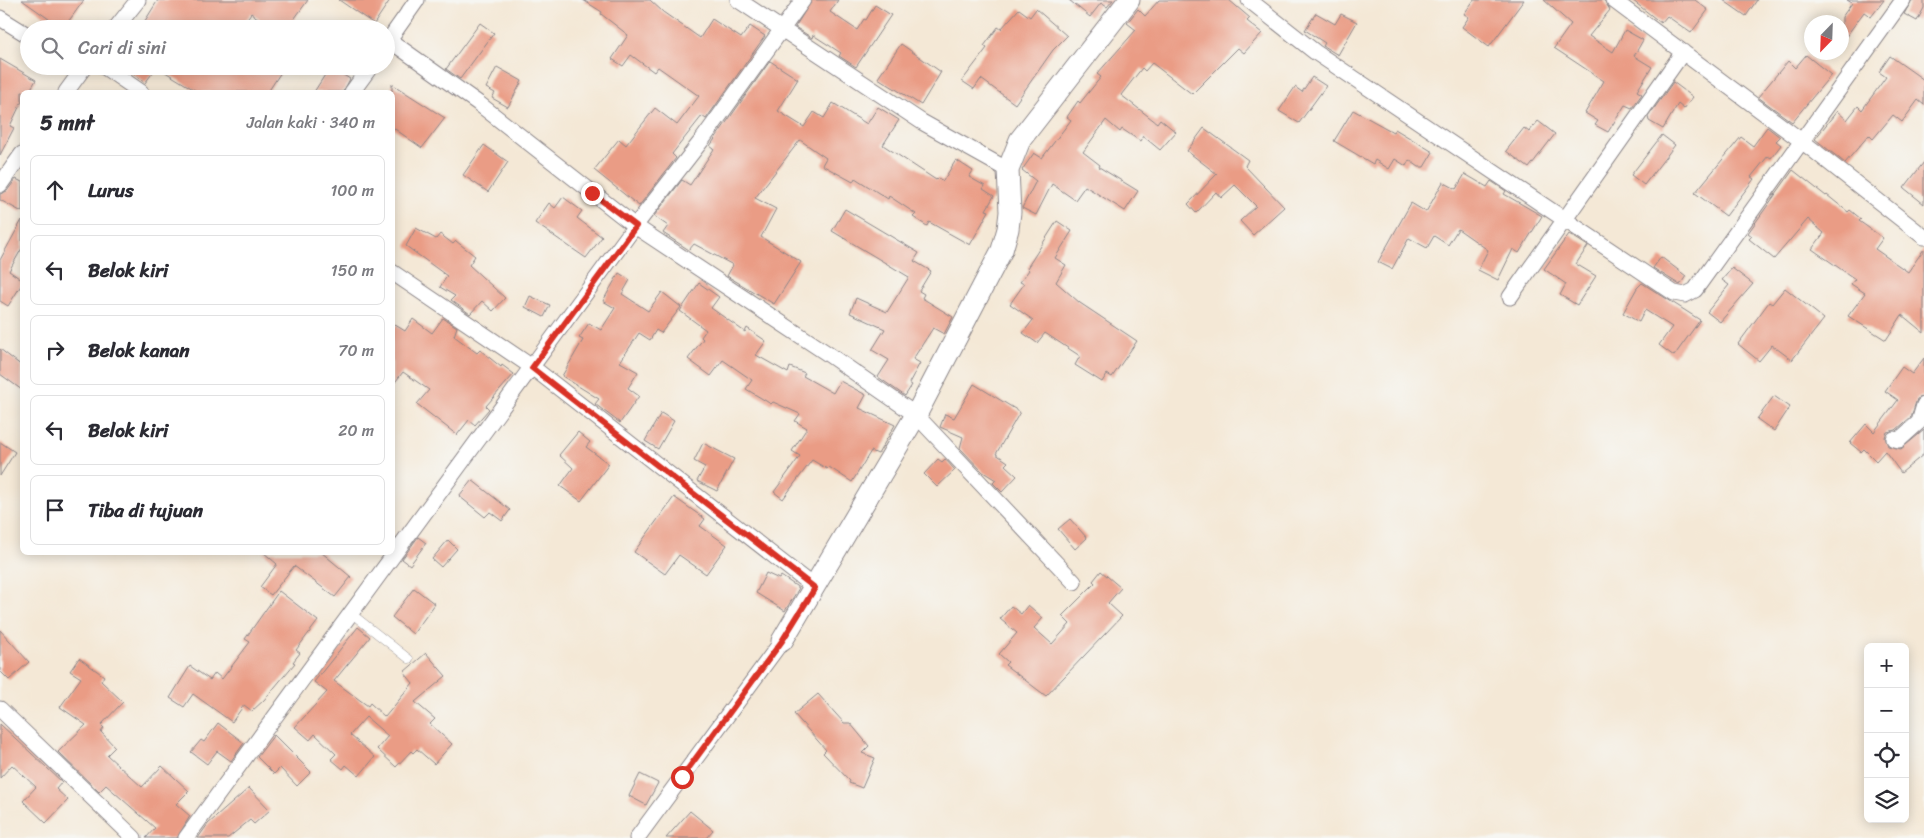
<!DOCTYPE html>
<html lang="id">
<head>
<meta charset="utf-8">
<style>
	body { margin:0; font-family:Sriracha,sans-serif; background:#f7f7f7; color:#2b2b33 }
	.controls { position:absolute; right:15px; bottom:15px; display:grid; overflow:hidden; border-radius:8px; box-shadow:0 2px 12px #0003 }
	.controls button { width:45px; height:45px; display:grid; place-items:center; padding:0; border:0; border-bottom:1px solid #e1e1e2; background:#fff; color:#2b2b33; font:25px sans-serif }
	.compass { position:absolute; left:1804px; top:15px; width:45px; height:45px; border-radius:50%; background:#fff; box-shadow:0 2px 12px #0003; rotate:203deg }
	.stop { position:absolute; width:15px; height:15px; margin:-11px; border:4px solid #d93025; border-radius:50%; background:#fff }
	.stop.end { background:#d93025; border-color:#fff; box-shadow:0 1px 5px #0008 }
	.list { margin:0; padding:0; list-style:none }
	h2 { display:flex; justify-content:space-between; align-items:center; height:65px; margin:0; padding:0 20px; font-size:21px }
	h2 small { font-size:16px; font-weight:400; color:#7c7c81 }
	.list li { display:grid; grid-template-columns:32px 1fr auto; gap:15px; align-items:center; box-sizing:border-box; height:70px; margin:0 10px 10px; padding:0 10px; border:1px solid #e1e1e2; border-radius:8px }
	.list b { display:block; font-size:19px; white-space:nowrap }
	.list em { font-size:16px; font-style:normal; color:#7c7c81 }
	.icon { flex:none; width:28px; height:28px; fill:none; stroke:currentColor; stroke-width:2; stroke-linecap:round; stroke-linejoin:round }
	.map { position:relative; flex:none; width:1924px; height:838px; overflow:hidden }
	.search { position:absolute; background:#fff; box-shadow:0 2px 12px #0003; left:20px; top:20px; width:375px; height:55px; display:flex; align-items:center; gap:12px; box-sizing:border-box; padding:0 18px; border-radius:28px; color:#7c7c81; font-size:19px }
	.panel { position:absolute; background:#fff; box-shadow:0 2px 12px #0003; left:20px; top:90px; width:375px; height:465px; border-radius:8px }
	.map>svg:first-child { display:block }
	.building { fill:#ea9c85 }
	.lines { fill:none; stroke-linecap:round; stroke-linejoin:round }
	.lane-casing { stroke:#8b8588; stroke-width:9 }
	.street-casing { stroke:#8b8588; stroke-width:17 }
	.secondary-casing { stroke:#8b8588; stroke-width:23 }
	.lane { stroke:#fff; stroke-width:8 }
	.street { stroke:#fff; stroke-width:15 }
	.secondary { stroke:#fff; stroke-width:21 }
	.route { stroke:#d93025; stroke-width:6 }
</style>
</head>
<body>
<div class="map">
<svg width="1924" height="838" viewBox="0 0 1924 838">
	<rect width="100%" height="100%" fill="#f6f6f2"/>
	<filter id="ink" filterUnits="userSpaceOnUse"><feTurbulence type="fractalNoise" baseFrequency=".02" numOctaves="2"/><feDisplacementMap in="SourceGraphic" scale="10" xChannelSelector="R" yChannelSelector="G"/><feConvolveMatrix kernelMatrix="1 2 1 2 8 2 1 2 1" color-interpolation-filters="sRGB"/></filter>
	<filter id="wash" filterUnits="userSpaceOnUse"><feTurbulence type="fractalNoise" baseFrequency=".0096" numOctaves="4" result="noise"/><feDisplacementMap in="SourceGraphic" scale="20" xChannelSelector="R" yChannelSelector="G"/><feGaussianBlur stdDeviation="1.12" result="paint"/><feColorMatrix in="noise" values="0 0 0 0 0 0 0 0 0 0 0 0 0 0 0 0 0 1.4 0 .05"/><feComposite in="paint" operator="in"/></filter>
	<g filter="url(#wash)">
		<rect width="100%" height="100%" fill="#f4e8d6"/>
		<g id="blocks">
			<path class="building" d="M22,0H84L63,29Z
				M158,0H308L287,29H272L251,13L240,29H151L143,24Z
				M339,0H390L374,24Z
				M583,0H650L663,12L700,38L712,19L741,38L750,26L765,36L706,119L702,116L672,154L676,158L639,206L594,170L619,139L626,145L655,108L677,125L699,96L658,67L654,72L631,55L623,66L612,59L628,35L601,14L602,12Z
				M812,0H838L830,12L857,30L864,19L866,20L875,5L891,15L856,67L839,56L841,53L813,35L812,38L795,27Z
				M1069,0H1113L1107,7L1101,3L1090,17Z
				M1159,0H1229L1250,18L1247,21L1262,33L1244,53L1238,48L1192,94L1152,63L1145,71L1142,68L1121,95L1157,123L1160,119L1176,132L1160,150L1143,136L1140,141L1122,129L1120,132L1106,120L1083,152L1100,165L1099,167L1138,191L1125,211L1085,186L1075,200L1052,184L1036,215L1022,208L1036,181L1022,170L1034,153L1042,158L1071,120L1067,117L1078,101L1080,103L1101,77L1097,74L1136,30L1127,23L1138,9L1145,16Z
				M1474,0H1524L1489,47L1462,27L1469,17L1464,14Z
				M1544,0H1604L1610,10L1589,36L1613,52L1625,30L1643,40L1634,56L1652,67L1637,91L1642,94L1632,108L1625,105L1608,132L1595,125L1598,121L1585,113L1604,81L1554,48L1571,24Z
				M1632,0H1695L1708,10L1691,33L1667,16L1661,23Z
				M1723,0H1757L1746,16Z
				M1847,0H1884L1871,17L1864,12L1842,42V17L1852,3Z
				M1912,0H1924V8L1917,21L1904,14Z
				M1019,9L1030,17L1036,9L1067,36L1053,50L1015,104L981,79L974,89L962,81L987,48L984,46L998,27L1001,29Z
				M1316,13L1335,24L1341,14L1357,22L1338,55L1323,46L1325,43L1305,30Z
				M480,23L494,33L460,79L446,69Z
				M901,44L941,72L921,105L878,78Z
				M1806,55L1831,75L1792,122L1758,97L1788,61L1795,68Z
				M1890,56L1924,80V105L1918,100L1902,122L1893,115L1873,139L1869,135L1845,163L1815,139L1837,111L1847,120L1858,106L1862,110L1886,77L1879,72Z
				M0,59L36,80L29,92H22V101L10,126L14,128L0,155Z
				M770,61L798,79L778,111L804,127L814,112L824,118L833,103L867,124L878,107L899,120L883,145L936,180L938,178L943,181L956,160L973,171L969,177L985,186L983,189L994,196L986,210L989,211L970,245L929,222L927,226L913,217L916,214L889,196L888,199L855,178L853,182L822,165L826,158L800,140L755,198L776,209L761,237L801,262L774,304L727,276L733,265L694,244L689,250L663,233L668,226L654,216L682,180L690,185L714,149L710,146L721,130Z
				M123,66H217L227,72L230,67L236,71L239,66H285L268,92H198L157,67L145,83Z
				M330,67L350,79L343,92H314Z
				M497,67L522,81L508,107L492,98L495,93L486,88Z
				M1312,77L1326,86L1299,123L1279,111L1295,87L1302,92Z
				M1673,82L1693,97L1684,109L1678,104L1663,129L1649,121L1648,117Z
				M392,84L445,118L422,148L392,127Z
				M1353,110L1393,132L1395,129L1433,152L1424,167H1419L1409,160L1406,166L1395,159L1389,169L1375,160L1373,164L1334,141Z
				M1538,121L1555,134L1529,168L1506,151L1524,128L1529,132Z
				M1767,127L1780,137L1776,141L1781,145L1771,158L1768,156L1751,177L1754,179L1726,216L1695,193L1741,137L1753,146Z
				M1204,128L1248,160L1245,166L1284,207L1253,235L1240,221L1256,206L1235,185L1221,198L1216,192L1196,213L1188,204L1217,174L1187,151Z
				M1662,135L1675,145L1644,185L1631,175Z
				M484,145L508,162L488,192L463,175Z
				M1924,162V204L1904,188Z
				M1793,170L1826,196L1827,195L1848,212L1850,210L1861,219L1859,221L1883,238L1875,249L1908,272L1924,249V333L1902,315L1886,340L1848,316L1865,293L1851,284L1855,279L1812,249L1824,233L1808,219L1774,259L1749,239L1752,236L1748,233Z
				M1465,174L1487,187L1491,181L1506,191L1504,194L1542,216L1519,253L1513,249L1498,280L1478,270L1488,250L1458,229L1448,245L1434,236L1427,248L1409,238L1392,269L1378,262L1411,203L1426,212L1443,182L1456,189Z
				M16,179L22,182V212L0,200V194L7,191Z
				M563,197L582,211L577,218L602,237L586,258L535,223L549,203L555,208Z
				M845,209L919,253L914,261L931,271L919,291L924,294L922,298L953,317L944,334L933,328L913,359L920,363L909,383L912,385L905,396L878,377L889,360L872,350L885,329L850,313L856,298L887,312L909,277L832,231Z
				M22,220V248L9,271L22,280V284L8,306L0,301V260Z
				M1057,221L1072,231L1055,258L1066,265L1056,282L1080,303L1137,341L1112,377L1107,374L1102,382L1075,365L1080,356L1045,333L1037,343L1023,333L1033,320L1010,304L1024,284L1020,282L1029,270L1027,268Z
				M416,228L436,239L440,234L453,244L456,241L475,256L469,265L505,298L493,311L482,301L470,314L451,300L455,296L440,287L447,276L406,246Z
				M1569,234L1588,246L1576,264L1596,276L1577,305L1560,295L1566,284L1544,269Z
				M1661,257L1686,276L1680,285L1653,268Z
				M1732,268L1753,284L1720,322L1707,312L1729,285L1722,280Z
				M619,273L630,280L622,294L648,311L662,292L681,307L661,333L656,330L650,340L639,333L620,362L638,372L628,388L639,396L620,423L595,404L599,399L562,376L583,340L579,338L589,323L601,330L615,308L603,301Z
				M699,283L719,297L711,308L745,332L747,328L766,341L756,355L788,373L790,367L805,373L803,376L833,393L840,381L866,395L859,408L895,425L878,454L871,451L852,482L829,467L827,469L812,460L783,499L774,492L800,456L792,451L807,428L795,421L800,414L773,402L771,404L746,389L752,380L723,360L711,376L688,359L703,339L701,337L706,330L680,311Z
				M1642,283L1700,320L1674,356L1659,345L1672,327L1645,310L1639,322L1623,313L1637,288Z
				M1785,288L1824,319L1792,360L1772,345L1759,361L1738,344L1769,302L1772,304Z
				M530,296L550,305L544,317L525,307Z
				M443,318L457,327L454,336L477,353L480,350L501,367L502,365L514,374L486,406L489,409L475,425L469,420L457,435L417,404L429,390L403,372L392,386V323L405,331L413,319L432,333Z
				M0,349L22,366V390L0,374Z
				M1924,358V396L1917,399L1911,417L1896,430L1887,432L1885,437L1888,446L1901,449L1924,430V454L1901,473L1885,451L1876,461L1864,449L1861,452L1850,443L1866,424L1874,432L1898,400L1885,391L1902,367L1912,374Z
				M974,384L1020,412L996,454L1008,462L1005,465L1017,476L1002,492L993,483L996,480L983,472L960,448L963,437L940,427L945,414L954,418Z
				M1774,396L1790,407L1774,431L1757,419Z
				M661,413L674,421L658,449L645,441Z
				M578,432L590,442L586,447L609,464L581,501L560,486L573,468L559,455Z
				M0,442L15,452L0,476Z
				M703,443L734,459L717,491L697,481L705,467L694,461Z
				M938,459L942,462L945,459L955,470L937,487L924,474Z
				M472,480L510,510L502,521L490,512L485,517L459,496Z
				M674,497L705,519L700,526L727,545L706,574L679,555L665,574L634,552Z
				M1070,519L1087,538L1075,549L1058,529Z
				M418,537L426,543L410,565L402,559Z
				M448,540L457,549L441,567L432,559Z
				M263,552H321L351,577L335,597L294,566L271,595L260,587L277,564Z
				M1101,571L1121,588L1108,603L1122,616L1046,696L1005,665L1008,662L999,654L1017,633L1000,619L1011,606L1021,614L1028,605L1043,618L1034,628L1052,644L1070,624L1062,616L1095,583L1093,581Z
				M766,573L779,579L781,576L799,588L785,611L756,593Z
				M414,588L435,604L413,634L392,617Z
				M279,591L318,621L296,650L300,653L293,662L295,663L264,700L252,711L244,705L232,722L193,694L184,707L170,698L190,666L210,680L215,673L222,679L250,642L245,639Z
				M358,627L370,637L334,681L368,706L370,703L385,717L413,683L404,672L426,653L446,676L415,702L435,719L430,724L452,744L434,764L417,749L413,753L411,751L396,767L377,749L388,736L366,717L350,735L375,757L359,776L346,765L343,769L331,759L336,754L315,734L310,740L295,727L327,692L314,682Z
				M0,630L29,662L9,680L0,671Z
				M79,658L104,676L101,681L123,702L101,725L104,728L101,732L115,747L107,755L142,787L162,766L189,791L176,804L190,816L177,838H146L155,828L106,785L99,792L58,752L86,725L60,707L81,678L70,671Z
				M818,694L844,723H850L869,746L862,753L875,758L862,788L849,783L850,781L823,753L826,750L794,714Z
				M218,723L244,743L231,761L217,751L207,764L191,752L201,740L204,742Z
				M0,724L62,782L56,789L68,800L46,823L23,801L36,787L12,765L0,778Z
				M274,735L311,772L297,786L280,768L274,774L257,757Z
				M640,774L658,783L646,805L629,796Z
				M249,788L270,810L254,824L250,820L228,838H198L208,824Z
				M690,811L713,830L706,838H666Z"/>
		</g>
	</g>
	<g filter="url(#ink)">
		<use href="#blocks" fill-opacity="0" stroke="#8b8588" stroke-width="1"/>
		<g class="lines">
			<defs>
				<path id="lane" d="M352,614L409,659"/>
				<path id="street" d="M738,0L922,122L1008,170
					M803,0L702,140L635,226L825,352L916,415L1074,582
					M1249,0L1315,52L1674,293L1685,295L1695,290L1903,0
					M1613,0L1803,142L1924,237
					M0,18L29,36
					M115,29L138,0
					M386,44L417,0
					M103,66L141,92
					M66,92L85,66
					M352,92L371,66
					M0,185L22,154
					M392,272L532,367L815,588
					M1510,297L1683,52
					M1894,439L1899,440L1919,422L1924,405
					M0,709L134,838
					M186,838L635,226L478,103L389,40
					M637,838L782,641"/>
				<path id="secondary" d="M782,641L916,415L1002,250L1008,229L1010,212L1008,170L1020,140L1129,0"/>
			</defs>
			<use href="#lane" class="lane-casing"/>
			<use href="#street" class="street-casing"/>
			<use href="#secondary" class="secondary-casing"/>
			<use href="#lane" class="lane"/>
			<use href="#street" class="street"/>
			<use href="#secondary" class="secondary"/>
		</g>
	</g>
	<g class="lines" filter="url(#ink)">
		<path class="route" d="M592,193L636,226L532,368L815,588L782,641L682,777"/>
	</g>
</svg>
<div class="controls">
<button>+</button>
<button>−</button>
<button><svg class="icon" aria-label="locate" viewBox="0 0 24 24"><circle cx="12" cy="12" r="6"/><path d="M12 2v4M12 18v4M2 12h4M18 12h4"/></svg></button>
<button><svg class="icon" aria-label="layers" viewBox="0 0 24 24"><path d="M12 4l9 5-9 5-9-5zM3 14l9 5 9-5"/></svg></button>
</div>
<svg class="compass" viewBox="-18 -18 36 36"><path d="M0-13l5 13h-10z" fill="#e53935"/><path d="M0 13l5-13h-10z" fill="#7c7c81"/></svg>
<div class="stop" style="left:682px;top:777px"></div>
<div class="stop end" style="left:592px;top:193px"></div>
<div class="search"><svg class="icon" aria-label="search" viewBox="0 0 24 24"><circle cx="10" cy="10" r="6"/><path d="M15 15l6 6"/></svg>Cari di sini</div>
<section class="panel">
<h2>5 mnt<small>Jalan kaki · 340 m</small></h2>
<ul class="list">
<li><svg class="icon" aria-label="ahead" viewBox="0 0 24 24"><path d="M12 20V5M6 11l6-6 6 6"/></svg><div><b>Lurus</b></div><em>100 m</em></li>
<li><svg class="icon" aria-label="left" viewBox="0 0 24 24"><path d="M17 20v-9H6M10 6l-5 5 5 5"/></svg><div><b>Belok kiri</b></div><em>150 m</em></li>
<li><svg class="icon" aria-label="right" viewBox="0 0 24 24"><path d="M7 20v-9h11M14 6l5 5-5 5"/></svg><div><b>Belok kanan</b></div><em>70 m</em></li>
<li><svg class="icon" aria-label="left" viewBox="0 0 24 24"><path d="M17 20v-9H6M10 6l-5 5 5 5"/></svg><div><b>Belok kiri</b></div><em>20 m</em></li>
<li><svg class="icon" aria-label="arrive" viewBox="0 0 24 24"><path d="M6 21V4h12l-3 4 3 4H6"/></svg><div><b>Tiba di tujuan</b></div></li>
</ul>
</section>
</div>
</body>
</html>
